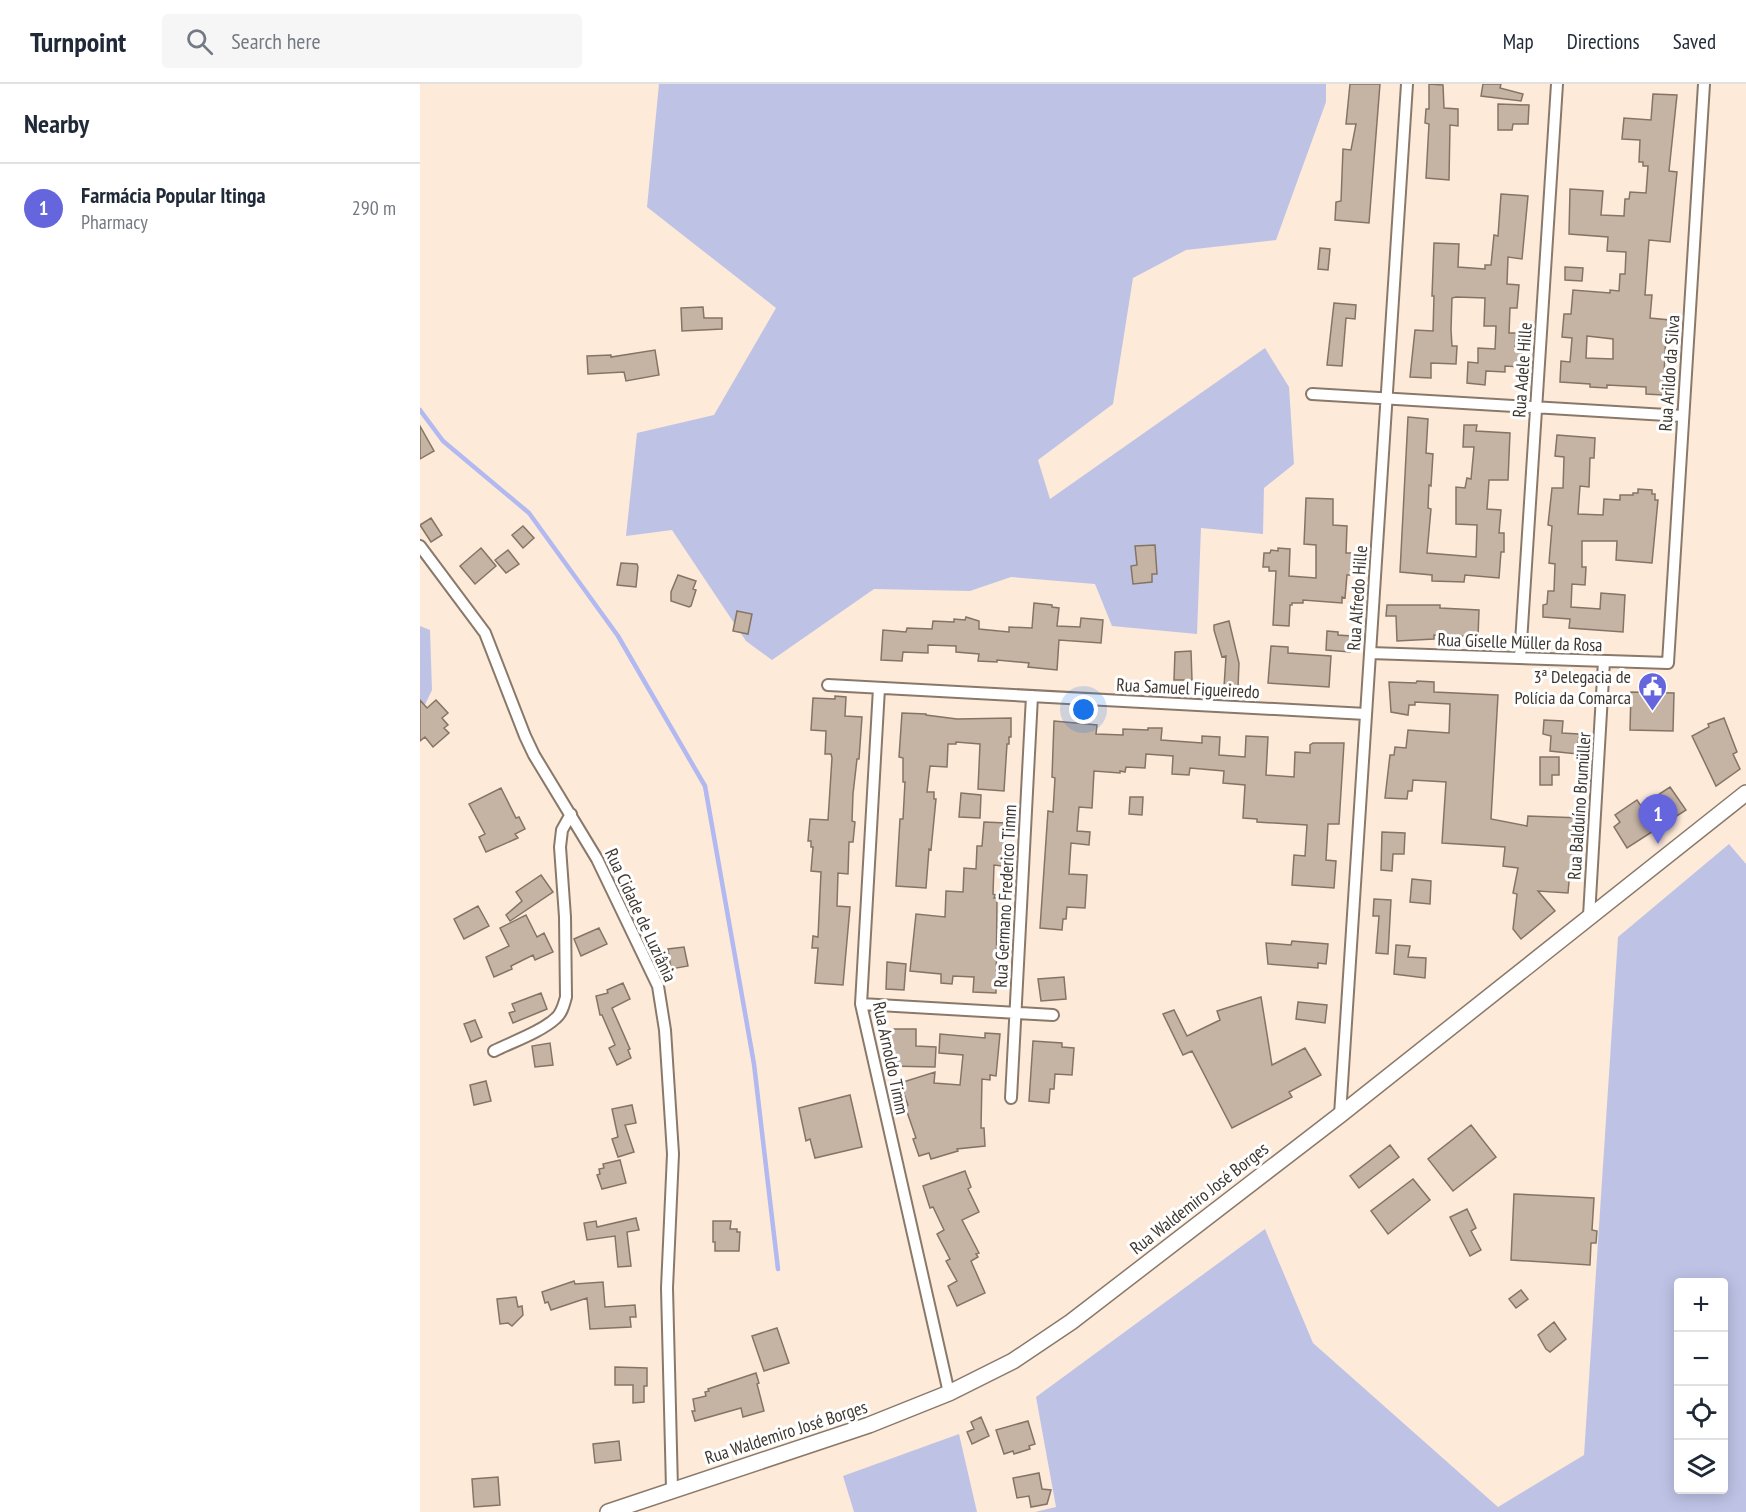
<!DOCTYPE html>
<html lang="en">
<head>
<meta charset="utf-8">
<style>
	body { margin:0; font-family:"PT Sans Narrow",sans-serif; background:#f6f6f7; color:#1f2937 }
	.controls { position:absolute; right:18px; bottom:18px; display:grid; overflow:hidden; border-radius:6px; box-shadow:0 3px 15px #0003 }
	.controls button { width:54px; height:54px; display:grid; place-items:center; padding:0; border:0; border-bottom:2px solid #e0e1e3; background:#fff; color:#1f2937; font:30px sans-serif }
	.you { position:absolute; left:664px; top:626px; width:21px; height:21px; margin:-15px; border:4px solid #fff; border-radius:50%; background:#1a73e8; box-shadow:0 0 0 9px #1a73e833 }
	.badge { display:grid; place-items:center; width:39px; height:39px; border-radius:50%; background:#6565de; color:#fff; font-size:20px; font-weight:700 }
	.pin { position:absolute; translate:-50% -50px; filter:drop-shadow(0 2px 3px #0008) }
	.pin::after { content:''; position:absolute; top:32px; width:21px; height:18px; background:inherit; clip-path:polygon(0 0,100% 0,50% 100%) }
	.list { margin:0; padding:0; list-style:none }
	h2 { display:flex; justify-content:space-between; align-items:center; height:78px; margin:0; padding:0 24px; font-size:26px }
	h2 small { font-size:20px; font-weight:400; color:#747a83 }
	.list li { display:grid; grid-template-columns:39px 1fr auto; gap:18px; align-items:center; box-sizing:border-box; height:90px; padding:0 24px; border-top:2px solid #e0e1e3 }
	.list b { display:block; font-size:22px; white-space:nowrap }
	.list p { margin:0; font-size:20px; white-space:nowrap; color:#747a83 }
	.list em { font-size:20px; font-style:normal; color:#747a83 }
	.icon { flex:none; width:33px; height:33px; fill:none; stroke:currentColor; stroke-width:2; stroke-linecap:round; stroke-linejoin:round }
	.map { position:relative; flex:none; width:1326px; height:1428px; overflow:hidden }
	header { display:flex; align-items:center; gap:36px; box-sizing:border-box; height:84px; padding:0 30px; background:#fff; border-bottom:2px solid #e0e1e3 }
	header strong { font-size:28px }
	nav { display:flex; gap:33px; margin-inline-start:auto; font-size:21px }
	.search { width:420px; height:54px; background:#f6f6f7; display:flex; align-items:center; gap:15px; box-sizing:border-box; padding:0 21px; border-radius:6px; color:#747a83; font-size:22px }
	main { display:flex }
	aside { flex:1; background:#fff }
	.map>svg:first-child { display:block }
	.green { fill:#bec3e6; fill-rule:evenodd }
	.lines { fill:none; stroke-linecap:round; stroke-linejoin:round }
	.stream { stroke:#b2b9f0; stroke-width:4.5 }
	.building { fill:#c5b3a3; stroke:#857465; stroke-width:1.5; fill-rule:evenodd }
	.minor-casing { stroke:#8a796a; stroke-width:14 }
	.secondary-casing { stroke:#8a796a; stroke-width:18 }
	.minor { stroke:#fff; stroke-width:10 }
	.secondary { stroke:#fff; stroke-width:15 }
	.labels { text-anchor:middle; dominant-baseline:central; stroke-width:6; stroke-linejoin:round; paint-order:stroke }
	.street-label { font-size:18px; fill:#3e3730; stroke:#fff }
	.poi-label { font-size:18px; fill:#3e3730; stroke:#fff; text-anchor:end }
</style>
</head>
<body>
<header>
<strong>Turnpoint</strong>
<div class="search"><svg class="icon" aria-label="search" viewBox="0 0 24 24"><circle cx="10" cy="10" r="6"/><path d="M15 15l6 6"/></svg>Search here</div>
<nav><a>Map</a><a>Directions</a><a>Saved</a></nav>
</header>
<main>
<aside>
<h2>Nearby<small></small></h2>
<ul class="list">
<li><span class="badge">1</span><div><b>Farmácia Popular Itinga</b><p>Pharmacy</p></div><em>290 m</em></li>
</ul>
</aside>
<div class="map">
<svg width="1326" height="1428" viewBox="0 0 1326 1428">
	<rect width="100%" height="100%" fill="#fdead9"/>
	<path class="green" d="M239,0H906V18L856,156L766,166L713,194L693,320L618,376L630,415L845,264L869,303L874,380L844,404L843,450L781,444L777,550L692,542L675,500L591,493L550,507L454,505L352,576L326,557L252,446L206,452L217,349L294,331L356,224L227,123Z
		M0,542L10,546L12,606L0,631Z
		M1309,760L1326,780V1428H615L636,1423L616,1313L845,1145L893,1259L1078,1423L1164,1371L1198,853ZM1258,1198H1304V1406H1258Z
		M539,1350L557,1428H434L423,1392Z"/>
	<g class="lines">
		<path class="stream" d="M0,326L23,357L109,429L198,552L285,702L334,980L358,1185"/>
	</g>
	<path class="building" d="M930,0H960L949,139L915,136L916,118L921,117L923,65L931,66L936,40H926Z
		M1009,0L1023,1L1024,24L1038,25V42L1030,41L1029,96L1006,94L1009,40L1005,39L1006,25H1009Z
		M1063,0H1081L1080,4L1103,10L1101,17L1061,12Z
		M1233,10L1257,11L1249,87L1257,88L1250,158L1229,156L1225,211H1232L1230,234L1250,236V250H1246L1243,311L1226,310V303L1187,301V304L1170,303V300L1140,298L1141,277L1150,278L1152,254L1142,253L1144,230H1151L1153,206L1190,209V206L1199,207L1200,190H1205L1206,168L1187,167L1188,153L1149,150L1150,105L1183,107L1181,131L1204,132L1205,115H1209L1210,108L1226,109L1228,82H1223V78H1219L1220,56L1202,55L1204,34L1231,36ZM1167,252L1193,255V275L1166,274Z
		M1078,20L1109,21L1108,40H1093L1092,46H1078Z
		M1081,110L1108,112L1102,175L1088,173L1087,200L1099,201L1097,224H1090L1089,249H1096L1095,263L1102,264L1101,283L1085,282V288L1066,287L1065,301L1047,299L1048,278L1058,279V264L1075,265L1076,242H1064L1065,214L1036,213L1032,214L1031,246L1032,262H1037L1036,280L1011,279V294L990,293L995,246L1013,247L1014,212H1012L1014,159L1039,160L1038,183L1065,185V181H1071L1074,151L1078,152Z
		M900,164L910,165L908,186L898,185Z
		M1145,183L1163,184L1162,197L1145,196Z
		M914,219L936,221L935,235L926,234L922,282L907,281Z
		M283,223L284,234H302V245L262,247L261,224Z
		M235,266L239,291L206,297L204,288L168,290L167,272L191,271V273Z
		M988,333L1008,335L1006,369L1013,370L1011,402L1009,401L1008,424L1011,425L1007,469L1056,473L1057,441L1036,440V403L1045,404L1047,394L1051,395L1054,363H1043L1044,341H1057L1056,347L1090,349L1088,396H1069L1067,425L1081,426L1079,449H1084V468H1081L1079,494L1045,491L1044,498L1012,497V491L980,488Z
		M0,342L14,367L0,375Z
		M1137,351L1175,354L1174,374H1170L1169,403L1160,402L1158,430L1183,431L1184,415L1200,416V411H1213V409H1218V405L1232,406V410H1235V416H1238L1232,479L1196,476L1197,457H1162V483H1166L1165,501L1152,500L1151,523L1180,525L1181,509L1205,511L1203,548L1149,544L1150,535L1123,533V521L1127,520L1128,507H1134L1135,480L1129,479L1132,442L1128,441L1132,404H1143L1144,373L1135,372Z
		M886,414L913,415V441L927,442L926,469H934V491H927L925,514L922,513V519L883,516V519H872V521H870L869,542L853,541L856,487H849V483H843L844,469H850L851,466L858,467V464L870,465L869,492L896,494V461L884,460Z
		M11,434L22,451L11,458L0,441Z
		M103,442L114,454L103,464L92,451Z
		M735,461L737,490H732V498L713,500L711,482L717,481L715,462Z
		M61,464L76,482L55,500L40,482Z
		M88,466L99,480L86,489L75,476Z
		M201,479L217,480L218,483L216,503L197,501Z
		M258,491L276,497L273,505L276,506L271,522L269,523L251,517V508Z
		M614,519L632,521V523L639,524L637,542L660,543L661,534L683,536L681,559L639,556L637,586L608,583L609,579L577,576V578L558,577L559,570L536,568V562L508,561V569L483,568L482,577L461,576L463,546L486,548L487,544L512,545L513,537L534,538V535L545,536L546,533L559,537V545L589,548V543L612,544Z
		M967,521H1020V524L1059,526L1058,553L1014,551V555L977,557L976,532H966Z
		M317,527L332,530L328,550L313,547Z
		M809,537L819,579L818,604L804,603L806,572L802,573L794,546V541Z
		M907,547L918,548V551L931,552L930,568L906,566Z
		M851,562L868,563V569L911,572L909,603L848,599Z
		M771,567L772,596H754L755,568Z
		M997,597L1014,598V608L1078,611L1071,735L1107,742L1108,732L1162,734L1158,786H1150L1148,809L1118,807L1135,827L1101,855L1093,845L1097,810L1093,809L1098,784L1083,782L1085,763L1022,759L1026,698L993,696L992,707H988L987,715L965,714L970,671H974L975,663L986,664L988,646L1029,649L1030,620L995,618V621H989L988,631L971,628L969,598L996,599Z
		M1211,608L1254,609L1253,647L1210,646Z
		M415,612L426,613L425,632L442,633L439,675H437L433,710L432,737L435,738L433,758H429L428,790L418,789L417,822L430,823L423,901L395,899L398,864H392L393,852L398,853L401,788L391,787L393,763H391V757H388L390,735L408,736L412,674L411,670H405L406,647L391,646L393,614L415,615Z
		M0,616L7,624L16,616L28,629L22,634L28,641L24,644L29,649L13,663L5,653L0,657Z
		M482,629L506,630V631L537,635L591,634V653H589V660H587L584,707L558,705L560,660L536,658V660H528L527,683L510,682L507,708H514V715H516L511,766L509,765L506,804L476,802L480,735H483L485,698H483V674L479,673Z
		M1304,634L1317,668L1313,670L1320,685L1296,702L1272,652L1289,643L1288,640Z
		M1124,636L1143,637L1142,649L1159,650L1157,670L1130,667L1131,652L1123,650Z
		M634,637L677,641L676,650L703,651V645L728,646V644H742L741,656L782,659V652L800,653L799,671L825,673L826,652L848,653L846,691L874,693L875,668L890,669V661L893,659H924L919,740H908L906,776L916,777L914,804L872,801L874,771L885,772L887,741L837,738V735L823,734L825,701L803,699L804,687L770,684L769,691L752,690L753,672L726,670L725,684L706,683L705,688L700,687V689L674,687L672,724L659,723L657,747L670,748L669,761L651,759L649,790L667,791L665,824L647,823L646,835H643L642,846L620,844L628,727L633,728L635,694L632,693Z
		M1120,673H1139V691H1132V701H1120Z
		M1250,703L1266,726L1207,764L1194,743L1200,738L1195,731L1217,716L1221,722Z
		M81,704L96,734L99,733L105,745L95,750L98,754L66,768L59,753L65,750L49,720Z
		M541,709L561,711L560,734L539,733Z
		M710,713H723L722,731L709,730Z
		M564,738L587,739L582,782L574,781L573,810L575,811L574,814H577L576,909L553,908L554,893L533,892L532,900L521,899V890L490,887L496,830L525,833L526,807L543,808L544,784L556,785L557,762H562Z
		M962,748L985,749L984,770H973L972,787L961,786Z
		M121,791L133,808L90,837L86,831L102,817L96,808Z
		M992,795L1011,797L1010,820L990,818Z
		M954,815L971,816L968,870L956,869L959,832H953Z
		M58,822L69,842L44,855L34,835Z
		M106,831L117,853L124,849L133,868L115,876L113,871L91,882L92,885L74,893L66,873L89,862L80,844Z
		M179,844L187,860L161,872L154,855Z
		M872,857L908,860L906,880L898,879V884L848,880L846,859L871,861Z
		M976,861L990,862L988,873L1006,874L1005,894L974,890Z
		M264,863L268,882L251,885L248,865Z
		M467,878L486,880L484,906L466,905Z
		M644,893L646,915L621,917L618,895Z
		M203,899L210,915L192,924L210,965L208,966L211,974L197,981L189,964L195,961L182,931H180L176,912L188,909L187,906Z
		M121,909L127,925L93,939L89,929L95,927L92,920Z
		M841,913L852,981L885,964L901,991L869,1008L872,1013L812,1044L772,967L763,971L743,930L754,926L767,952L800,936L797,927Z
		M878,918L907,921L905,939L876,935Z
		M55,936L62,953L51,958L44,940Z
		M468,945H496V962L516,963L515,983L469,982Z
		M565,949L580,950L576,992L570,991V996L562,995L561,1044H564L565,1062L537,1065L538,1067L511,1075L509,1069L499,1072L493,1055L496,1054L485,1022L488,1021L480,999L515,988L514,999L540,1001L543,971L519,969L520,950L565,954Z
		M613,957L642,959V963L654,964L652,991L635,990L634,1005H630L629,1019L609,1017Z
		M130,959L133,981L115,983L112,962Z
		M66,997L71,1017L54,1021L50,1001Z
		M430,1011L442,1063L395,1074L390,1055L386,1057L379,1024Z
		M212,1021L216,1039L205,1041L214,1068L198,1073L192,1055L198,1053L192,1025Z
		M1051,1041L1076,1073L1033,1107L1008,1075Z
		M970,1061L979,1073L939,1104L930,1092Z
		M200,1076L206,1099L182,1105L177,1091L180,1090L179,1085L184,1084L183,1080Z
		M545,1087L551,1103L548,1105L559,1128L542,1136L559,1169L556,1170L558,1173L551,1177L565,1209L537,1222L528,1202L537,1197L526,1177L530,1175L517,1150L524,1146L513,1123L510,1124L503,1102Z
		M993,1095L1010,1116L968,1150L951,1127Z
		M1094,1110L1174,1114L1172,1146L1177,1147L1176,1159H1171L1170,1181L1091,1176Z
		M1047,1125L1056,1144L1051,1147L1061,1166L1050,1172L1030,1133Z
		M216,1134L219,1146L207,1148L211,1182L198,1183L195,1152L167,1156L164,1139L176,1137L177,1143Z
		M293,1137H311L310,1145H317V1148H320L319,1167H295V1158H293Z
		M154,1197L155,1200L183,1198L185,1223L215,1221L216,1233H210L211,1243L170,1245L167,1214L131,1226L128,1218L125,1219L122,1208Z
		M1101,1206L1108,1215L1096,1224L1089,1215Z
		M96,1213L98,1223L102,1222L103,1231L92,1242L88,1239L80,1240L77,1215Z
		M1134,1238L1146,1255L1130,1268L1126,1265L1118,1251Z
		M357,1244L369,1279L344,1287L332,1252Z
		M195,1283L227,1284V1302H224V1318L213,1319V1301H195Z
		M336,1289L339,1299L337,1300L344,1327L323,1333L321,1324L275,1337L272,1327H275L273,1315L286,1312L285,1308L289,1307L288,1305Z
		M561,1333L569,1352L552,1360L547,1348L554,1345L551,1338Z
		M608,1337L615,1360L609,1362L610,1365L594,1370L593,1367L584,1370L576,1346Z
		M199,1357L201,1376L175,1379L173,1360Z
		M619,1389L622,1405L631,1406L627,1420L611,1423L609,1412L597,1414L593,1394Z
		M78,1393L80,1421L54,1423L52,1395Z"/>
	<g class="lines">
		<defs>
			<path id="minor" d="M892,310L1263,332
				M0,462L65,549L105,652L114,671L177,775L238,902L245,946L253,1070L247,1204L252,1405
				M950,569L1248,579L1284,0
				M1100,574L1137,0
				M408,601L946,630
				M459,604L441,920L529,1309
				M1169,832L1184,577
				M441,920L633,931
				M74,967C92,958 121,948 136,934C142,929 144,920 146,913L145,833L140,763L142,746L151,730
				M591,1014L612,612
				M920,1031L987,0"/>
			<path id="secondary" d="M188,1428L449,1341L529,1309L593,1277L651,1238L920,1031L1326,709"/>
		</defs>
		<use href="#minor" class="minor-casing"/>
		<use href="#secondary" class="secondary-casing"/>
		<use href="#minor" class="minor"/>
		<use href="#secondary" class="secondary"/>
	</g>
	<defs>
		<symbol id="civic-pin" viewBox="-11 -11 22 30"><path d="M0 17L-7.5 6A9.5 9.5 0 1 1 7.5 6Z" fill="#6565de" stroke="#fff"/><path d="M-.6-6.5H3V-4.5H.6V-3L4-1V1h2V6H-6V1h2V-1L-.6-3ZM-1.2 2.5V6h2.4V2.5Z" fill="#fff"/></symbol>
	</defs>
	<g fill-rule="evenodd">
		<use href="#civic-pin" x="1216" y="586" width="33" height="45"/>
	</g>
	<g class="labels">
		<g class="street-label">
			<text transform="translate(1102 286) rotate(-86)">Rua Adele Hille</text>
			<text transform="translate(1249 289) rotate(-86)">Rua Arildo da Silva</text>
			<text transform="translate(937 514) rotate(-86)">Rua Alfredo Hille</text>
			<text transform="translate(1100 558) rotate(2)">Rua Giselle Müller da Rosa</text>
			<text transform="translate(768 604) rotate(3)">Rua Samuel Figueiredo</text>
			<text transform="translate(1159 722) rotate(-86)">Rua Balduíno Brumüller</text>
			<text transform="translate(585 812) rotate(-87)">Rua Germano Frederico Timm</text>
			<text transform="translate(221 831) rotate(65)">Rua Cidade de Luziânia</text>
			<text transform="translate(471 974) rotate(78)">Rua Arnoldo Timm</text>
			<text transform="translate(779 1114) rotate(-38)">Rua Waldemiro José Borges</text>
			<text transform="translate(366 1348) rotate(-18)">Rua Waldemiro José Borges</text>
		</g>
		<g class="poi-label">
			<text x="1211" y="592">3ª Delegacia de<tspan x="1211" dy="21">Polícia da Comarca</tspan></text>
		</g>
	</g>
</svg>
<div class="controls">
<button>+</button>
<button>−</button>
<button><svg class="icon" aria-label="locate" viewBox="0 0 24 24"><circle cx="12" cy="12" r="6"/><path d="M12 2v4M12 18v4M2 12h4M18 12h4"/></svg></button>
<button><svg class="icon" aria-label="layers" viewBox="0 0 24 24"><path d="M12 4l9 5-9 5-9-5zM3 14l9 5 9-5"/></svg></button>
</div>
<div class="you"></div>
<div class="pin badge" style="left:1238px;top:760px">1</div>
</div>
</main>
</body>
</html>
